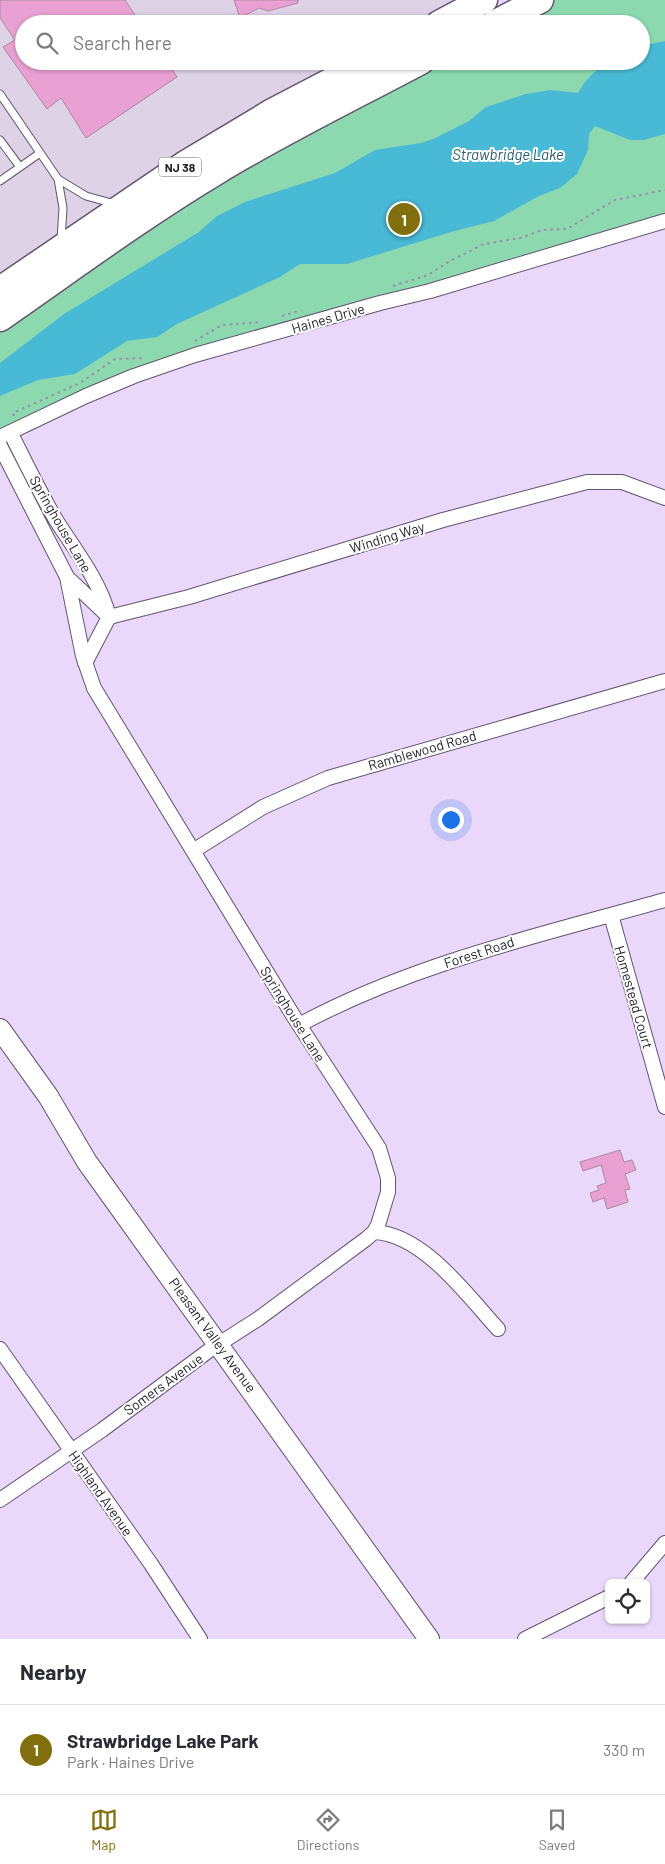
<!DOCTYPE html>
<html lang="en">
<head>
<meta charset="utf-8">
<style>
	body { margin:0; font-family:Barlow,sans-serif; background:#f2f2f3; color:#2b2b33 }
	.controls { position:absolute; right:15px; bottom:15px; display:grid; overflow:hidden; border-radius:8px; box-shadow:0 1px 4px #0004 }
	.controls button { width:45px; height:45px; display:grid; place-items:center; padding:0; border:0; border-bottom:1px solid #e1e1e2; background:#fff; color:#2b2b33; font:25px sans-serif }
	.you { position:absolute; left:450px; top:819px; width:18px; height:18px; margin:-12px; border:4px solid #fff; border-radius:50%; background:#1a73e8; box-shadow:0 0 0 8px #1a73e833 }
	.badge { display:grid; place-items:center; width:32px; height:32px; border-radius:50%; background:#806f0c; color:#fff; font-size:16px; font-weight:700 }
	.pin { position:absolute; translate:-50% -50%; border:2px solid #fff; box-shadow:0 1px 5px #0006 }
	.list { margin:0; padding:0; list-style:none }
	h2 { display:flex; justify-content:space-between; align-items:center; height:65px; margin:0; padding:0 20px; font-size:21px }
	h2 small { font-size:16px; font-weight:400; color:#7c7c81 }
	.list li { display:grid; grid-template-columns:32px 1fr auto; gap:15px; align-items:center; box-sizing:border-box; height:90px; padding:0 20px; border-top:1px solid #e1e1e2 }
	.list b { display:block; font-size:19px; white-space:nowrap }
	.list p { margin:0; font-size:16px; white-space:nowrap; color:#7c7c81 }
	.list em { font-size:16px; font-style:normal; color:#7c7c81 }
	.icon { flex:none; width:28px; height:28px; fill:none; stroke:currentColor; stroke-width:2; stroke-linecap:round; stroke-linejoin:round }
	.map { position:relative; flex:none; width:665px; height:1639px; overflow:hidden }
	.search { position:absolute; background:#fff; box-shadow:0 1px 4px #0004; left:15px; right:15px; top:15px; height:55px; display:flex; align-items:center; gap:12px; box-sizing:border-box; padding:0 18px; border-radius:28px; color:#7c7c81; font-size:19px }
	.sheet { height:155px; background:#fff }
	nav { display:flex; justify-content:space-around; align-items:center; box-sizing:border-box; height:70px; border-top:1px solid #e1e1e2; background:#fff; font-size:14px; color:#7c7c81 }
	nav a { display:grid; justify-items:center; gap:2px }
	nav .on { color:#806f0c }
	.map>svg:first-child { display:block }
	.commercial { fill:#ddd2e6 }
	.green { fill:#8cd9af }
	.water { fill:#48bad5 }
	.building { fill:#e9a0d2; stroke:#ab8aa0 }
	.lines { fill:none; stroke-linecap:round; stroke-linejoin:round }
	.lane-casing { stroke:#635370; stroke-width:9 }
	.street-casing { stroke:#635370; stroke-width:16 }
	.secondary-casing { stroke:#635370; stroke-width:22 }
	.highway-casing { stroke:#635370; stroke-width:29 }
	.path { stroke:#9c8fa8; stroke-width:2; stroke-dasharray:2.5 4; stroke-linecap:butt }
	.lane { stroke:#fff; stroke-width:7 }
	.street { stroke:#fff; stroke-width:14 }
	.secondary { stroke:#fff; stroke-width:20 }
	.highway { stroke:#fff; stroke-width:26 }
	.labels { text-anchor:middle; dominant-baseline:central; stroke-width:4; stroke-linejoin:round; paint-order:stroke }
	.shield { fill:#fff; stroke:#68646d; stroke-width:1 }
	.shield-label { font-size:12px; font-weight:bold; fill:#28212e }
	.street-label { font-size:14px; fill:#28212e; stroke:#fff }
	.water-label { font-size:15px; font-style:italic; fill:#2e5d69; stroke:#fff }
</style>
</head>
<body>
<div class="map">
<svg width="665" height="1639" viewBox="0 0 665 1639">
	<rect width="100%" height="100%" fill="#ead8fa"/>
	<path class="commercial" d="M0,0H484L439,24H24V61H370L0,290Z"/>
	<path class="green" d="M540,0H665V221L195,355L0,438V318L421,61H641V24H494Z"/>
	<path class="water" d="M665,41V134L644,140H630L595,126L589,134L588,150L577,174L560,188L539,196L494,221L451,232L347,264H300L280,277L177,324L157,337L127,341L75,374L38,380L0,396V363L64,314L199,232L217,216L245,202L335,173L375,150L421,143L433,139L469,121L486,107L526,94L550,90L578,93C594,65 610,61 641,61V46Z"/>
	<path class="building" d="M0,0H125L141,24H24V61H166L177,77L86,138L61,98L47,109L3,47L15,40L0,18Z
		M234,0H298V3L268,11L259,8L240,18Z
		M620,1150L624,1162L632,1160L636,1170L625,1174L630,1189L625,1190L628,1202L607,1209L604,1198L593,1202L590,1193L599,1190L597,1186L606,1183L601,1165L583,1171L580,1162Z"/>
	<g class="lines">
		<defs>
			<path id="lane" d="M0,94L58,179
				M0,140L20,167
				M0,181L40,153
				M61,240L63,208L58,179L86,196L115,204"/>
			<path id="street" d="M10,432C25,461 39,491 56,520C75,550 100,581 109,617L85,663
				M0,437L86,396L134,376L195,355L380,303L430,291L665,221
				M0,446L67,577L83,656L94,688L294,1017L379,1148L388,1178V1192L378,1225L374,1232L366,1239L258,1319L211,1349L102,1430L0,1500
				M67,577L108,616
				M109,617L189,597L443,520L587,482H622L665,498
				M193,851L263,807L328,778L665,681
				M611,915L665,1107
				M299,1025C414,963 541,935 665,900
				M374,1232C423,1234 467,1295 498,1329
				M0,1349L151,1564L200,1639
				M631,1583L665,1543
				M525,1639L609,1597"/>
			<path id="secondary" d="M0,1029L48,1096L87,1162L429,1639"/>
			<path id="highway" d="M439,24L484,0
				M494,24L540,0
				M0,290L184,165L274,111L370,61
				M0,318C72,268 142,216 217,171C283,131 353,97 421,61"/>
		</defs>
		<use href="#lane" class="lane-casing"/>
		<use href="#street" class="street-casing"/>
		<use href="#secondary" class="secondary-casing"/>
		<use href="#highway" class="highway-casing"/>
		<path class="path" d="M393,286L428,275L450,261L484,244L520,238L542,230L567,229L615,200L665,190
			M282,316L299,311
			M195,341L222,325L261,322
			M14,416L13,413L80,383L115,359L144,358"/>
		<use href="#lane" class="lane"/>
		<use href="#street" class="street"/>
		<use href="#secondary" class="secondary"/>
		<use href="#highway" class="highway"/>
	</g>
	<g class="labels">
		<rect class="shield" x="159" y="157.5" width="42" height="19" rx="4"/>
		<g class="shield-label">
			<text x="180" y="167">NJ 38</text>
		</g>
		<g class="street-label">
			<text transform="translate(328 318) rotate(-16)">Haines Drive</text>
			<text transform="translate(61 524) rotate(60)">Springhouse Lane</text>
			<text transform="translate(387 537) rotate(-17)">Winding Way</text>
			<text transform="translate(422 750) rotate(-16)">Ramblewood Road</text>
			<text transform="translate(479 952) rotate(-18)">Forest Road</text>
			<text transform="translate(634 997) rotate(74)">Homestead Court</text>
			<text transform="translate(293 1014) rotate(58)">Springhouse Lane</text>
			<text transform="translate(213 1335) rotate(54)">Pleasant Valley Avenue</text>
			<text transform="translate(163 1384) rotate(-36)">Somers Avenue</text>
			<text transform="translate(101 1493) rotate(55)">Highland Avenue</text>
		</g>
		<g class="water-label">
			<text x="508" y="154">Strawbridge Lake</text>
		</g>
	</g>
</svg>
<div class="controls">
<button><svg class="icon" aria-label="locate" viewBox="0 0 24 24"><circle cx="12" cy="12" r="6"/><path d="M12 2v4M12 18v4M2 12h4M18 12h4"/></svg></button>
</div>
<div class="you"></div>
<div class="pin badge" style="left:404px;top:219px">1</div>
<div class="search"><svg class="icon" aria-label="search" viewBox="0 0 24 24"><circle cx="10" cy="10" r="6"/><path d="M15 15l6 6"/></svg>Search here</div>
</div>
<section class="sheet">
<h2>Nearby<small></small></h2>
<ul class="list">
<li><span class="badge">1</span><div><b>Strawbridge Lake Park</b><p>Park · Haines Drive</p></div><em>330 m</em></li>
</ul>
</section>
<nav>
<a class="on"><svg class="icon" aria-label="map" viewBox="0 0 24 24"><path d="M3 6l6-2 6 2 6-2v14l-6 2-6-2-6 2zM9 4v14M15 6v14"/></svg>Map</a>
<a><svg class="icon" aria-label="directions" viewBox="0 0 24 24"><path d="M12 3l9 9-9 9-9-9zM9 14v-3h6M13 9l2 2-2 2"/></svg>Directions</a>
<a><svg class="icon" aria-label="saved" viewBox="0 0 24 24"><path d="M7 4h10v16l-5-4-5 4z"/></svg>Saved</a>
</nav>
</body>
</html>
